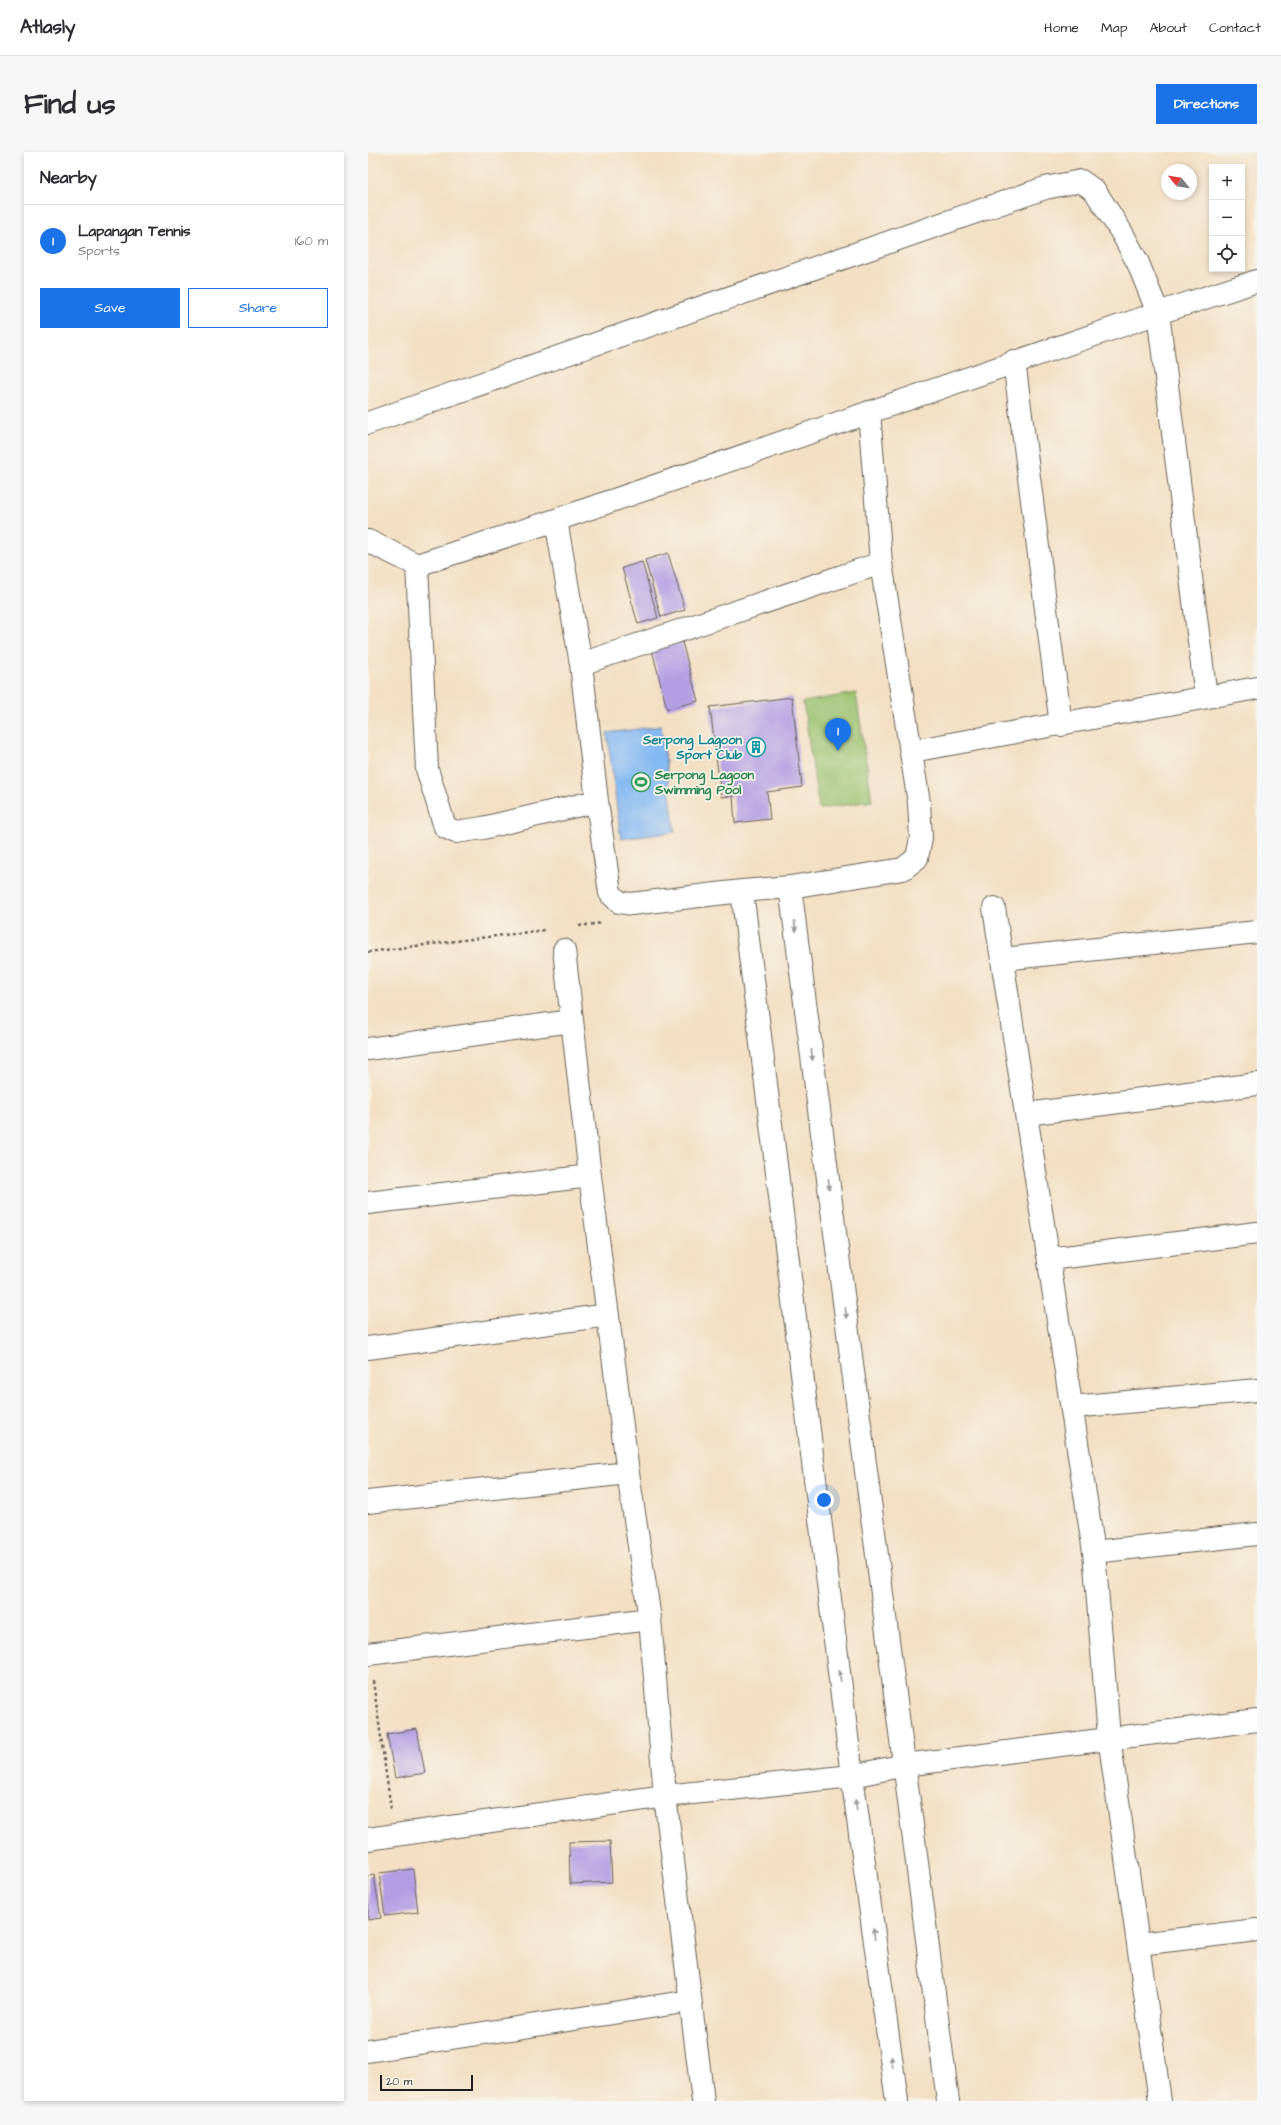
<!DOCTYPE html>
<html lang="en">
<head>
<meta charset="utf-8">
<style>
	body { margin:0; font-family:"Architects Daughter",sans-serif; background:#f7f7f7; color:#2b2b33 }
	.controls { position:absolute; right:12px; top:12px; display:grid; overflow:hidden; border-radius:0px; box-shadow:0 2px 6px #0003 }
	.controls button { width:36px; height:36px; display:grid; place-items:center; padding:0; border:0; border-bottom:1px solid #e1e1e2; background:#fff; color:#2b2b33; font:20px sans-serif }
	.compass { position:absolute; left:793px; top:12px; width:36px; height:36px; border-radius:50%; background:#fff; box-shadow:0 2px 6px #0003; rotate:300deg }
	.scale { position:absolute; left:12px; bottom:10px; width:93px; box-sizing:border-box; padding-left:4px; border:2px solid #1c1c1c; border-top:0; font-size:11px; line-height:14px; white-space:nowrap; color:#1c1c1c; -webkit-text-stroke:3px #f7f3e8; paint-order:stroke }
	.you { position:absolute; left:456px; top:1348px; width:14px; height:14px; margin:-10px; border:3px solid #fff; border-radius:50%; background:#1a73e8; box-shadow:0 0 0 6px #1a73e833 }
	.badge { display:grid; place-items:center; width:26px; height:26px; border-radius:50%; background:#1a73e8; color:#fff; font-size:13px; font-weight:700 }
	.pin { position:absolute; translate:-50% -33px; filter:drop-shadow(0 1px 2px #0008) }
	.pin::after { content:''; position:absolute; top:21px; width:14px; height:12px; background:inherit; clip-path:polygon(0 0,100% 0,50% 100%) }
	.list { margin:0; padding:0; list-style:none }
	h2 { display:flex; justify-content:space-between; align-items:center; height:52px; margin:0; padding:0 16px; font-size:17px }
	h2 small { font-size:13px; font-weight:400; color:#7c7c81 }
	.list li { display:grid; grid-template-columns:26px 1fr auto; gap:12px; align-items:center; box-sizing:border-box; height:72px; padding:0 16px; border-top:1px solid #e1e1e2 }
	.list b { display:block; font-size:15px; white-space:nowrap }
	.list p { margin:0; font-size:13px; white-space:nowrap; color:#7c7c81 }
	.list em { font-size:13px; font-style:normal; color:#7c7c81 }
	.actions { display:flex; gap:8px; padding:12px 16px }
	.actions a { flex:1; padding:9px 0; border:1px solid #1a73e8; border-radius:0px; text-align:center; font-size:14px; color:#1a73e8 }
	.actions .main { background:#1a73e8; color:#fff }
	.icon { flex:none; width:22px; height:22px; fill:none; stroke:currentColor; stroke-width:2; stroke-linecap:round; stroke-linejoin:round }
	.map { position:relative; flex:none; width:889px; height:1949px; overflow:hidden; border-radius:0px }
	header { display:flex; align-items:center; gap:24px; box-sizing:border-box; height:56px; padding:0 20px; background:#fff; border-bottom:1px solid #e1e1e2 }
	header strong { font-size:19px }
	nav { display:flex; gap:22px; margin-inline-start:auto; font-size:14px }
	.intro { display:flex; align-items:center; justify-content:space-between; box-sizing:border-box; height:96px; padding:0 24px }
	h1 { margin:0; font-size:28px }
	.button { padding:10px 18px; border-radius:0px; background:#1a73e8; color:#fff; font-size:14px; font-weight:700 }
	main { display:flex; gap:24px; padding:0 24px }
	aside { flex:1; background:#fff; border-radius:0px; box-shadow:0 2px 6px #0003 }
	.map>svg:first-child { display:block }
	.green { fill:#99c16d; stroke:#5a6e44 }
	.water { fill:#85b9f3; stroke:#506a88 }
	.building { fill:#b39ee3 }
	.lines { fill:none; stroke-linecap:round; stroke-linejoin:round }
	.street-casing { stroke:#676056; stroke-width:24 }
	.path { stroke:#676056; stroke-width:2.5; stroke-dasharray:3 3; stroke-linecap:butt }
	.street { stroke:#fff; stroke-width:22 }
	.oneway { fill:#999 }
	.labels { text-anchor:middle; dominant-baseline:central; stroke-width:3.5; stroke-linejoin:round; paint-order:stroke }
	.culture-label { font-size:13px; font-weight:bold; fill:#0d838f; stroke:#f7f3e8; text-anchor:end }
	.leisure-label { font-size:13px; font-weight:bold; fill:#27864d; stroke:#f7f3e8; text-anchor:start }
</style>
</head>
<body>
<header>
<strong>Atlasly</strong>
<nav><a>Home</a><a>Map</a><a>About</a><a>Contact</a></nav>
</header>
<div class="intro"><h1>Find us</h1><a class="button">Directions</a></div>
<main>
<aside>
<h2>Nearby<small></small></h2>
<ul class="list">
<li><span class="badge">1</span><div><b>Lapangan Tennis</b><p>Sports</p></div><em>160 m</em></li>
</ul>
<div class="actions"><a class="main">Save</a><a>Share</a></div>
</aside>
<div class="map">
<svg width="889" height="1949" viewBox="0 0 889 1949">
	<rect width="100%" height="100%" fill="#f7f3e8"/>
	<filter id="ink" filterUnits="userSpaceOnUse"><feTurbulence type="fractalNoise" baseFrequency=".025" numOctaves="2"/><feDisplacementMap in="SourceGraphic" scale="8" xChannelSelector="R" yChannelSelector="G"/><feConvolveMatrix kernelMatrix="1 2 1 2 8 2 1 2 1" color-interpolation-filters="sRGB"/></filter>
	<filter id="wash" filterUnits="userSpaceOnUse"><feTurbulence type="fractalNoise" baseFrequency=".012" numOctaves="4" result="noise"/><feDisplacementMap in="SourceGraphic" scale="16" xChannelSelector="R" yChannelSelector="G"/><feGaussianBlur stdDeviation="0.9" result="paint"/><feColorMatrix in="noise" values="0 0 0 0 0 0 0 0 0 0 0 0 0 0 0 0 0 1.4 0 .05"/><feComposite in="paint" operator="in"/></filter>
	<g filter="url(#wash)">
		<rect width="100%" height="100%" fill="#f3dfc3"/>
		<path class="green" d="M488,541L504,649L451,657L435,550Z"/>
		<path class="water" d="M293,574L307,680L253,687L239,581Z"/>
		<g id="blocks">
			<path class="building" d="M300,401L317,458L293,465L277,408Z
				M274,410L290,466L270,472L254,416Z
				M314,490L330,549L299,557L284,498Z
				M424,545L434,635L399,640L402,667L367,671L365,644L353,645L342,555Z
				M49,1577L57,1621L27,1626L19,1582Z
				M242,1689L244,1730L202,1732L201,1690Z
				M45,1717L50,1760L17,1764L11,1721Z
				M6,1723L13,1766L0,1768V1724Z"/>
		</g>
	</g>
	<g filter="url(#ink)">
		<use href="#blocks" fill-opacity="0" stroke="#676056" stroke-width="1"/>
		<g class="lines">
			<defs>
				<path id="street" d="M646,209L693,573
					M0,271L677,36L713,29L727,39L754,81L770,111L790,161L838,545
					M188,368L213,512L229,649L242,741L251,750L263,752L374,739L422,735L535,717L549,706L553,686L551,651L513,411L501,260
					M0,389L49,413L188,368L790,161L889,129
					M49,413L59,617L77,675L88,680L115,676L229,649
					M213,512L513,411
					M544,599L889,536
					M422,735L580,1949
					M374,739L484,1624L529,1949
					M626,756L726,1400L741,1585L792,1949
					M196,798L222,1024L260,1321L282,1467L297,1644L335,1949
					M635,807L889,780
					M0,897L204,869
					M659,962L889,932
					M0,1051L222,1024
					M681,1107L889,1081
					M0,1196L240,1163
					M704,1255L889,1238
					M0,1350L260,1321
					M726,1400L889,1382
					M0,1502L282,1467
					M0,1687L297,1644L484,1624L537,1613L889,1568
					M771,1792L889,1778
					M0,1899L322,1849"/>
			</defs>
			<use href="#street" class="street-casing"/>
			<path class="path" d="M211,774L234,771
				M0,800L176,778
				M5,1529L23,1657"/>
			<use href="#street" class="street"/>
		</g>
		<defs><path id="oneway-solid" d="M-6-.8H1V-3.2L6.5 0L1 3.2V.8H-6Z"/></defs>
		<g class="oneway">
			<use href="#oneway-solid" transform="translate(427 774) rotate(83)"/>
			<use href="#oneway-solid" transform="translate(444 903) rotate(83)"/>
			<use href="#oneway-solid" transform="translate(461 1032) rotate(83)"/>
			<use href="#oneway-solid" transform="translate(478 1161) rotate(83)"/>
			<use href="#oneway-solid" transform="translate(472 1524) rotate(-97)"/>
			<use href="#oneway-solid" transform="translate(488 1653) rotate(-98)"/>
			<use href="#oneway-solid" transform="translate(506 1782) rotate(-98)"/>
			<use href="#oneway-solid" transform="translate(524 1910) rotate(-98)"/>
		</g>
	</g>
	<defs>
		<symbol id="building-ring" viewBox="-11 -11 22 22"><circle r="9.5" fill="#f7f3e8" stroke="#0f9aa8" stroke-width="1.5"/><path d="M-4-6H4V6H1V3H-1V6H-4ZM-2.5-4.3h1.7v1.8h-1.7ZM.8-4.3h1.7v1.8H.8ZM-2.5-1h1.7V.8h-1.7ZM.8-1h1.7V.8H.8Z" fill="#0f9aa8"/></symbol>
		<symbol id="stadium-ring" viewBox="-11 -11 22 22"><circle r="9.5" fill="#f7f3e8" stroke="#2e9e5b" stroke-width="1.5"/><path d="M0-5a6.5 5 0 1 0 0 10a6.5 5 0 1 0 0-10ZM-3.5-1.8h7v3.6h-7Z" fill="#2e9e5b"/></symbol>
	</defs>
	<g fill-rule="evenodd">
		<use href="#building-ring" x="377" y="584" width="22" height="22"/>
		<use href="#stadium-ring" x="262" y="619" width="22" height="22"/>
	</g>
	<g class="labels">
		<g class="culture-label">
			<text x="374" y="588">Serpong Lagoon<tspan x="374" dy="15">Sport Club</tspan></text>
		</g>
		<g class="leisure-label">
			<text x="287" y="623">Serpong Lagoon<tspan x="287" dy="15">Swimming Pool</tspan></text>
		</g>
	</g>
</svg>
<div class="controls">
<button>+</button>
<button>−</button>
<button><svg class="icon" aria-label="locate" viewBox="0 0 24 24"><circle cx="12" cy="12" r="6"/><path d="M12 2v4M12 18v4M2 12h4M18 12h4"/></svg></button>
</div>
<svg class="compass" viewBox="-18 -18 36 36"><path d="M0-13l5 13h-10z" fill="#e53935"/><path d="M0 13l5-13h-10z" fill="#7c7c81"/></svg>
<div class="scale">20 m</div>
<div class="you"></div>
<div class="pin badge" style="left:470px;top:599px">1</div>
</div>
</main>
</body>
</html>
